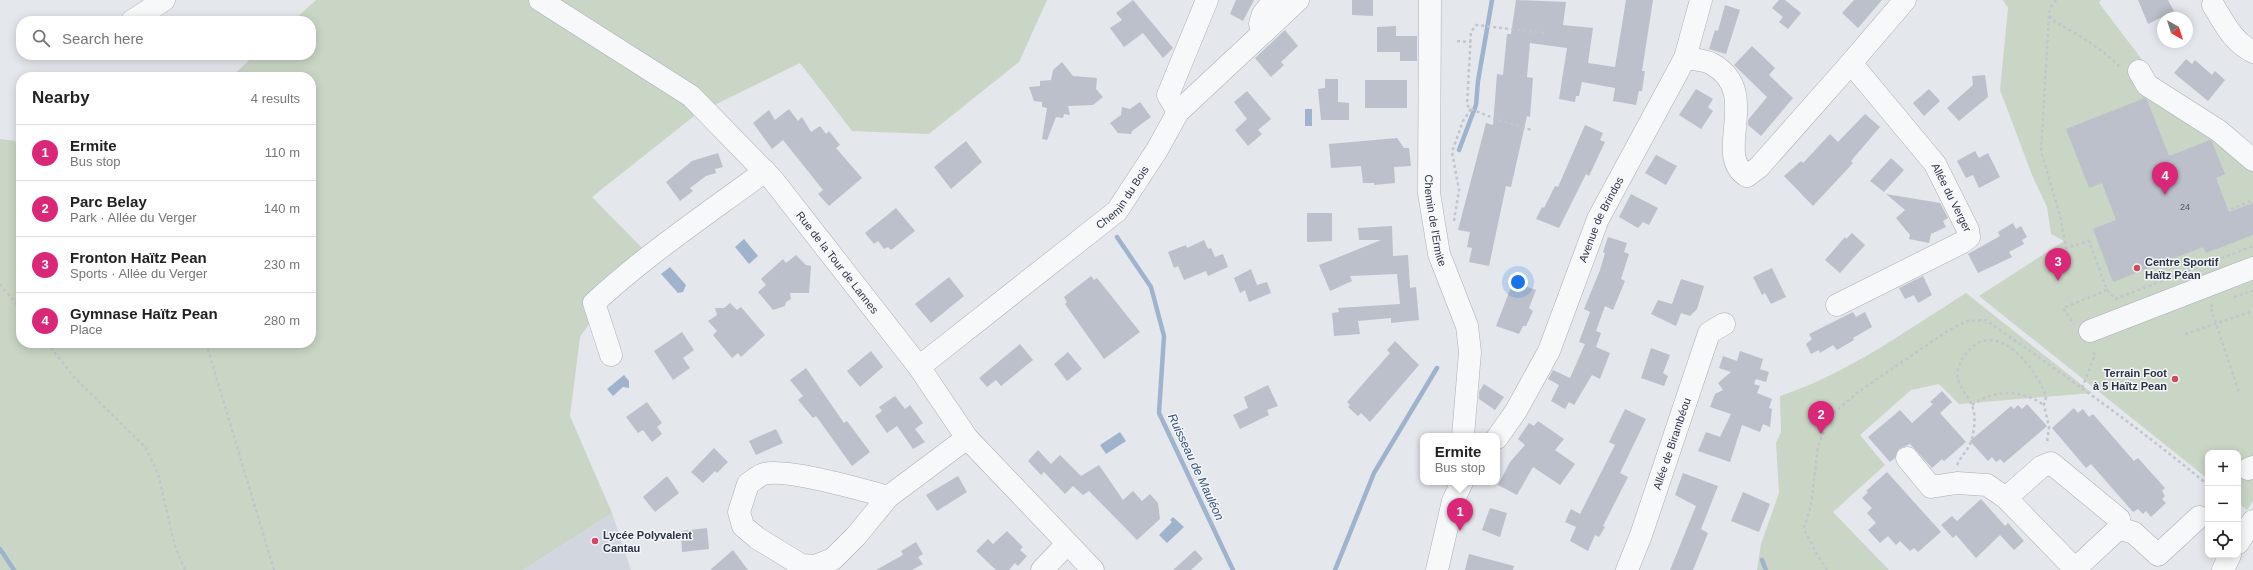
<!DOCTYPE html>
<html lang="en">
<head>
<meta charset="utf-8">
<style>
	body { margin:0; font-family:Arial,sans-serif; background:#f2f2f2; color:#222 }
	.controls { position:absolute; right:12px; bottom:12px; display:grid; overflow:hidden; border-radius:8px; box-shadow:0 2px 10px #0003 }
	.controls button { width:36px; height:36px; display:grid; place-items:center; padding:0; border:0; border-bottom:1px solid #e0e0e0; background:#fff; color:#222; font:20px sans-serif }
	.compass { position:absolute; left:2157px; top:12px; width:36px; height:36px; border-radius:50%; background:#fff; box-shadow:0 2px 10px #0003; rotate:141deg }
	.you { position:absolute; left:1518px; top:282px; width:14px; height:14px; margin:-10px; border:3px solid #fff; border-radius:50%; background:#1a73e8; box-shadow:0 0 0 6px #1a73e833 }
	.badge { display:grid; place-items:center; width:26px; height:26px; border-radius:50%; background:#db2777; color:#fff; font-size:13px; font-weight:700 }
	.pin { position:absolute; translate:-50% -33px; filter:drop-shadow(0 1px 2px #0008) }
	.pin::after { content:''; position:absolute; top:21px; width:14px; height:12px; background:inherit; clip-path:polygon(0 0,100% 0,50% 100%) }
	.popup { position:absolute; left:1420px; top:433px; width:80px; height:52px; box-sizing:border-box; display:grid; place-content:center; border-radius:8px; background:#fff; filter:drop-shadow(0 1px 3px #0005); font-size:13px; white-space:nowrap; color:#767676 }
	.popup b { font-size:15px; color:#222 }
	.popup::after { content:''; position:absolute; left:50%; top:100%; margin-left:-8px; border:8px solid transparent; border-top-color:#fff }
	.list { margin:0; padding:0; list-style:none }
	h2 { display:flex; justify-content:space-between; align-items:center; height:52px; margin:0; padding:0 16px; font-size:17px }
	h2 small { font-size:13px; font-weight:400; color:#767676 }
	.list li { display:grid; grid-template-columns:26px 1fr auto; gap:12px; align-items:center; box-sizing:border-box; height:56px; padding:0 16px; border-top:1px solid #e0e0e0 }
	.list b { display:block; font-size:15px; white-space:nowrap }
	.list p { margin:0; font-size:13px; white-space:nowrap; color:#767676 }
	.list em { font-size:13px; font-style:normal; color:#767676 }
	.icon { flex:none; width:22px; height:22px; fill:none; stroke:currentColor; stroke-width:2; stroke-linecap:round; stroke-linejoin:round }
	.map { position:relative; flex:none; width:2253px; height:570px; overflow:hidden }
	.search { position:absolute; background:#fff; box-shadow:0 2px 10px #0003; left:16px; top:16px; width:300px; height:44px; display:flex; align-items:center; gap:10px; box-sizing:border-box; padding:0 14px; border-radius:16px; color:#767676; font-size:15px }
	.panel { position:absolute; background:#fff; box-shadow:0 2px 10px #0003; left:16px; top:72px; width:300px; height:276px; border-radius:16px }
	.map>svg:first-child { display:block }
	.built { fill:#d2d6de }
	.green { fill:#c9d6c5 }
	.water { fill:#9fb4cc }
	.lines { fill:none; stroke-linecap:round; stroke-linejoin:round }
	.stream { stroke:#9fb4cc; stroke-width:4.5 }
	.building { fill:#bbc0ca }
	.minor-casing { stroke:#a9aeb7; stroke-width:23 }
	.path { stroke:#c2c5cb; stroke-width:2.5; stroke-dasharray:3 3; stroke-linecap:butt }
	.minor { stroke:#f7f8fa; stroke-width:22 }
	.poi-dot { fill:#d1495b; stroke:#f4f6f9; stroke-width:1.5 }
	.labels { text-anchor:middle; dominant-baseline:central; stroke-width:3; stroke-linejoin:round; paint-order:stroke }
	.number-label { font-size:9px; fill:#4f5766 }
	.street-label { font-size:11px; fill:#2b3445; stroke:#f4f6f9 }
	.poi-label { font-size:11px; font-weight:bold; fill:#2b3445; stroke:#f4f6f9; text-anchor:start }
	.water-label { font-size:12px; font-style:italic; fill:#34527a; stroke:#f4f6f9 }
</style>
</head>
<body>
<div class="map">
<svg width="2253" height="570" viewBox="0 0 2253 570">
	<rect width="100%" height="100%" fill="#e4e7ec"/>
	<path class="built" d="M612,513L631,570H523Z"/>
	<path class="green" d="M316,0H1047L1019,62L929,134L852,131L800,63L698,113L592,197L642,248L580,337L570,416L612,513L523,570H0V139L15,141L21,156V343H311V77H231L255,55H311V21H293Z
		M2003,0H2101L2099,3L2156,78L2253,156V501L2247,510L2238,503V453H2208V479L1979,296L2064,241L2051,234L2047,207L2032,175L2000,90L2008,8Z
		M1966,293L2092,393L1959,404L1939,384L1911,390L1860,435L1885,465L1833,512L1889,570H1757L1761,544L1779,493L1776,443L1781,432L1780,396C1847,374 1907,330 1966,293Z"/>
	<path class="water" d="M1305,109H1312V126H1305Z
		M744,239L758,256L749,264L735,247Z
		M670,267L686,285L683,292L678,293L661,274Z
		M624,375L629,381V388L623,387L613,396L607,389Z
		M1120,432L1126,441L1106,454L1100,445Z
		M1173,517L1184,527L1167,543L1159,535L1172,522L1170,520Z"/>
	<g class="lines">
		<path class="stream" d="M1459,150L1476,105L1478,81L1492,0
			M1117,237L1151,287L1164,336L1159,413L1233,570
			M0,549L14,570
			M1762,560L1766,570
			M1335,570L1374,473L1437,368"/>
	</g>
	<path class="building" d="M1133,0L1173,48L1163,58L1143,33L1124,47L1110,28L1122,20L1116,13Z
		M1236,0H1254L1243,21L1230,14Z
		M1352,0H1373V16L1352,15Z
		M1516,0L1566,2L1563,25L1593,28L1588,63L1615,67L1626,0H1653L1642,71H1645L1642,91H1639L1636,105L1613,101L1615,88L1582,82L1579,96H1576L1575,102L1559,99L1567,48L1530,43L1527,77L1533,78L1530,117L1527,116L1511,187L1506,186L1489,266L1469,262L1472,248L1467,247L1470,232L1458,230L1486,123L1493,125L1497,74L1503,75L1507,34H1511Z
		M1779,0H1785L1801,13L1788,29L1779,22L1783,17L1772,8Z
		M1854,0H1882L1858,28L1842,13Z
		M2138,0H2168L2174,11L2148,24Z
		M1725,5L1740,10L1726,54L1709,49L1715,30L1718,31Z
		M1396,26V36H1417V61H1400V52H1377V27Z
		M1285,30L1298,46L1281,62L1284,65L1271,77L1255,58Z
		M1752,46L1775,68L1769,75L1793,98L1761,136L1748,125V120L1767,97L1734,65Z
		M2186,59L2192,64L2195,60L2212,75L2215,71L2225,80L2208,101L2174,73Z
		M1062,62L1073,76L1097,78L1096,89L1103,97L1093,105L1068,106L1070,115L1064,114L1063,118L1056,117L1047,140L1042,139L1047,108L1042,107V102L1034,101L1029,87L1040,86V81L1051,80L1053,70Z
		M1985,75L1988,97L1959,121L1947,108L1973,85L1972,76Z
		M1325,79H1338V102L1349,103V120H1321L1318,89L1325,88Z
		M1365,80H1407V108H1365Z
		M1696,89L1713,99L1708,107L1713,111L1701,129L1679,115Z
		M1929,89L1940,101L1924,116L1913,103Z
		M1247,91L1271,119L1258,130L1262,134L1248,146L1235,130L1247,119L1234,102Z
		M2145,98L2147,100L2169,156L2210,140L2212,142L2225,174L2216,178L2229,212L2253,203V235L2206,253L2203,247L2113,282L2093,229L2116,220L2102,183L2089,188L2066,129Z
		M1140,102L1151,117L1132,131L1131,134L1118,133L1110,123L1121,115L1122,107L1130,109Z
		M789,109L798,121L802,117L811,132L820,126L826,134L829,131L840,145L836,148L862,178L829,206L818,194L823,190L783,140L772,149L753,123L769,110L775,120Z
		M1865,114L1880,127L1851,161L1853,163L1813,206L1784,176L1801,161L1803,163L1830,134L1838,142Z
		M1585,125L1603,133L1600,140L1605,142L1589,176L1586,174L1559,228L1536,219L1542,207L1544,208L1555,186L1558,187Z
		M1397,138L1404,148H1409L1411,166L1394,167L1395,183L1374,185V183H1363L1361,166L1331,168L1329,144Z
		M966,141L982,162L951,189L934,167Z
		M1975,151L1979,158L1988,153L2000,177L1979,188L1973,175L1966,178L1957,161Z
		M718,153L723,167L715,169L716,173L706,176L690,188L693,191L680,201L666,182L692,161Z
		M1656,155L1677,166L1666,185L1645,173Z
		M1891,158L1904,170L1884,192L1870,181Z
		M1631,194L1658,208L1649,225L1643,222L1638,228L1619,217Z
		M1886,194L1940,203L1948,218L1943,221L1946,227L1931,234L1929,243L1909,239L1910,235L1896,218L1905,210Z
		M896,208L915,231L891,250L888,247L884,249L878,241L874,244L865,233Z
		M1307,213H1332V241L1307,242Z
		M2013,223L2016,229L2021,226L2027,237L2022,240L2024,244L2009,252L2012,257L1978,273L1968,254L2000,236L1998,232Z
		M1392,226L1393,256L1408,255L1410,288L1416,287L1419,320L1391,323V318L1358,321L1360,334L1334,336L1332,313L1339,312L1338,308L1400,304L1397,274L1350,276L1352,281L1330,291L1319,265L1381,240H1359L1358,228Z
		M1852,233L1865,245L1840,273L1825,260L1845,237L1846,239Z
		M1608,237L1627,243L1624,252L1629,254L1621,279L1625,281L1613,310L1605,306L1596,331L1601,333L1596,347L1610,353L1600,379L1592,375L1574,405L1569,402L1565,409L1551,401L1559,385L1548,379L1553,370L1570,378L1585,344L1579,342L1590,312L1584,309L1600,270L1605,253L1603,252Z
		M1204,240L1208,249L1211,248L1215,257L1223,254L1228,267L1208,276L1206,271L1184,280L1178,266L1174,268L1168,252L1186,245L1187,248Z
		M796,255L806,265L811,266L809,293H790L791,299L786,302L785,306L773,310L758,292L766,285L761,279L783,259L786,263Z
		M1772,268L1786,297L1771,304L1765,293L1762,295L1753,277Z
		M1251,269L1257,285L1267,282L1271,293L1249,302L1245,290L1240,293L1234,278Z
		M1091,276L1094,280L1097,278L1140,332L1104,359L1065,304L1067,302L1064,297Z
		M1923,276L1932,295L1918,303L1914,295L1905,299L1899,288Z
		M949,277L964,296L931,323L915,304Z
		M1681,279L1704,286L1697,309L1690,316L1681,313L1676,326L1651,314L1658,300L1672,304Z
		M1513,282L1536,290L1529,308L1533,311L1526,326H1523L1519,334L1496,326Z
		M730,303L737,310L741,307L765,335L741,357L738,353L732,358L713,335L717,331L708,321L717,315L715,308H724Z
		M1853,312L1856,317L1865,312L1872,327L1853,338L1854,340L1837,350L1833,345L1820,353L1819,350L1811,354L1806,344L1812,339L1809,334Z
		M682,332L694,350L683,358L690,368L673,380L654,351Z
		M1395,341L1419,365L1370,422L1361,413L1358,416L1348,407L1350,405L1347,402L1390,353L1387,350Z
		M1020,344L1033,360L1001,386L996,380L987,387L979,378Z
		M1651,348L1670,355L1663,373L1668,376L1664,386L1641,378Z
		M871,351L883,367L860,387L847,371Z
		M1740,351L1763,359L1760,369L1769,372L1766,382L1756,379L1754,384L1760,386L1757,393L1772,399L1769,408L1772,409L1770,427L1763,424L1760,432L1742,425L1730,462L1698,451L1706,432L1720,437L1731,414L1710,407L1715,394L1723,390L1718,383L1731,372L1719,368L1723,356L1737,361Z
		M1068,352L1082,369L1067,381L1054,364Z
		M806,368L844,423L847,421L870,452L852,466L816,416L813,418L798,400L803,396L790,380Z
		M1484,384L1504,397L1495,410L1479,399V392Z
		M1268,385L1278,406L1267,410L1269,415L1240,429L1233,415L1248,408L1244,397Z
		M1942,391L1952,402L1940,413L1966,442L1944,461L1942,459L1932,468L1910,444L1899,449L1895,458L1890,462L1868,437L1900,410L1912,423L1933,404L1930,402Z
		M895,396L905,409L910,405L923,423L915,429L925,442L913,449L897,426L887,433L875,416L882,411L879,407Z
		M647,402L662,423L657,427L662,434L652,442L643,430L638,433L626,417Z
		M2027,404L2047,426L2004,463L2000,459L1996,462L1992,457L1988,461L1970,441L2011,406L2014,409L2018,405L2022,409Z
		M2074,408L2078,413L2083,409L2089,417L2093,414L2134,461L2138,458L2165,488L2162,491L2165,496L2162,499L2166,503L2151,517L2146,511L2143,514L2138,509L2133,512L2091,464L2086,468L2052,428Z
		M1625,409L1646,419L1620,473L1628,477L1603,526L1605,527L1599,537L1595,535L1588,551L1570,541L1576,527L1565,522L1571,509L1580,514L1615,445L1609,442Z
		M1538,421L1564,439L1555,450L1575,464L1560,485L1533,467L1517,495L1498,485L1510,462L1525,445L1518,439L1529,423L1534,426Z
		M776,429L783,443L756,455L749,441Z
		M714,448L728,462L717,473L715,471L703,483L691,472Z
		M1038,450L1051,464L1060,455L1081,476L1099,465L1123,500L1133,491L1142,501L1150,494L1158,503L1160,519L1137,540L1089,491L1083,495L1073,486L1065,494L1044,472L1041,475L1028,461Z
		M1887,472L1941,532L1918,552L1914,548L1910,551L1900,541L1896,545L1888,536L1880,543L1868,530L1876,523L1867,513L1872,508L1862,498L1868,492L1866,491Z
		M1683,473L1718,486L1701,529L1708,533L1693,570H1670L1696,506L1675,495Z
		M667,476L679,493L655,512L643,497Z
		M958,476L967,492L937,511L926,495Z
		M1743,492L1770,504L1759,532L1731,521Z
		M1981,499L2005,526L2008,523L2024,541L2014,550L2000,535L1976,558L1956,535L1953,538L1941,525L1952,516L1957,521Z
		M1490,508L1507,513L1500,537L1482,530Z
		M707,528L709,549L682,552L681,531Z
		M1007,531L1023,547L1020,550L1027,556L1018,566L1015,563L1009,570H996L976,551L988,539L993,544Z
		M916,542L923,554L918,557L923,564L912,570H876L903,555L901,551Z
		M733,550L748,570H710Z
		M1195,550L1203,559L1191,570H1173Z
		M1469,554L1514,566L1513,570H1465Z"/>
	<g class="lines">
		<defs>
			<g id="minor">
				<path id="s1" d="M540,0L691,96L773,180L919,367L967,438L1093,570"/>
				<path id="s2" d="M1430,0L1429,193L1439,254L1467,326L1470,352L1463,436"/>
				<path d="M2213,5C2224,23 2233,42 2253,52"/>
				<path d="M132,21L164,0"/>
				<path d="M1265,31L1260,24L1263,14L1274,0"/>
				<path id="s3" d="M1685,58C1693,59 1705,60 1712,64C1763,92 1712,155 1747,176L1759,167L1851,63L1935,164L1968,230L1969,237L1963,242L1837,305"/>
				<path d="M1851,63L1905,0"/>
				<path d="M2139,71L2147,85L2219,131L2253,160"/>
				<path d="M1178,112L1168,95L1207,0"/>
				<path d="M2090,331L2253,268"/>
				<path d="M611,355L594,303C647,254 707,214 765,171"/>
				<path id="s4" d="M919,367L1117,211L1157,150L1178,112L1298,0"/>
				<path id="s5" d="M1497,438L1516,411L1549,351L1598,219L1685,58L1701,0"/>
				<path d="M1907,458L1931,487L1957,483L1987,485L2006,498"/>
				<path d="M2248,469L2253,467"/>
				<path d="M888,497C863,490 786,468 764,474C759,475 753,481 748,484L739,512L743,526L757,538L801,565L815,566L833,559L856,536L888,497L967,438"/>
				<path d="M2119,528L2134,533L2158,555L2199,517"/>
				<path d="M2238,543L2253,521"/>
				<path d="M2075,569L2119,528V519L2051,463L2041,467L2006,498L2076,570"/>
				<path d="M1042,570L1067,544"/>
				<path d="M1437,570L1453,501L1462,482"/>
				<path id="s6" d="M1627,570L1641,535L1709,333L1724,324"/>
				<path d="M2223,570L2230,555"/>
			</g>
		</defs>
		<use href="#minor" class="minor-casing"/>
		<path class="path" d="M2056,0L2050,8L2049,16C2057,24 2064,27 2073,32C2090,42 2106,53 2121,68
			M2049,16L2041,151L2060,216L2066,248L2089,241L2107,290L2063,308L2074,324
			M1457,41L1471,42
			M1471,109L1493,118L1531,130
			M2231,209L2253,200
			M1454,221L1459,190L1452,152L1463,121L1471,109L1467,105L1471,32L1476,25L1544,33
			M0,284L21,310
			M2107,290L2115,299L2253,246
			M2234,297L2253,291
			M2213,305L2210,306L2239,392
			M2185,334L2253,311
			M47,343L74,377L146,448L158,474L175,546L185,570
			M206,343L274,570
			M2082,388L2095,355L2092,349
			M1972,405C1995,389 2021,389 2044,405
			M1957,465C1961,456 1969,449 1972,439C1974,430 1976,417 1973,408C1969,395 1954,384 1958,369C1961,358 1968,349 1978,343C2006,328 2039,374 2046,397L2044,405L2049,427L2047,443
			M1827,570L1818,556L1804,529L1811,505L1818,446L1830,416L1858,392L1949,330L1967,321L1986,320C2061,373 2137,426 2208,485"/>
		<use href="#minor" class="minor"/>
	</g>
	<g class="poi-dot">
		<circle cx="2137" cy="268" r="4"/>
		<circle cx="2175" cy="379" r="4"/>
		<circle cx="595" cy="541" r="4"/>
	</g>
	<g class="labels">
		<g class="number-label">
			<text x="2185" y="207">24</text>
		</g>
		<g class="street-label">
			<text stroke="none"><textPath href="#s4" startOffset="266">Chemin du Bois</textPath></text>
			<text stroke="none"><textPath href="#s3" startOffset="476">Allée du Verger</textPath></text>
			<text stroke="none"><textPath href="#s2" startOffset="221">Chemin de l'Ermite</textPath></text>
			<text stroke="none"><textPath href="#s5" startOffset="243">Avenue de Brindos</textPath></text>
			<text stroke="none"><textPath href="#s1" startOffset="401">Rue de la Tour de Lannes</textPath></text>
			<text stroke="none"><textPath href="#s6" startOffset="134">Allée de Birambéou</textPath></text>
		</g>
		<g class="poi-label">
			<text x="2145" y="262">Centre Sportif<tspan x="2145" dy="13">Haïtz Péan</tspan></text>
			<text x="2167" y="373" text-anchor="end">Terrain Foot<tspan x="2167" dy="13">à 5 Haïtz Pean</tspan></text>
			<text x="603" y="535">Lycée Polyvalent<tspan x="603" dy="13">Cantau</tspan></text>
		</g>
		<g class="water-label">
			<text transform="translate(1196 467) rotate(65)">Ruisseau de Mauléon</text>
		</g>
	</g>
</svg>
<div class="controls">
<button>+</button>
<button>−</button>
<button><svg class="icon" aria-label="locate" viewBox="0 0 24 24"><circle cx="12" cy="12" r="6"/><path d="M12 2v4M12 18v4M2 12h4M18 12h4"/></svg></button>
</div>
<svg class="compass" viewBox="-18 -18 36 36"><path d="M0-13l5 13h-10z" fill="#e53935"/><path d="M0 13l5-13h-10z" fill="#767676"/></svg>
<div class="you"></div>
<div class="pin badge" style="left:1460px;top:531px">1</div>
<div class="popup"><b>Ermite</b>Bus stop</div>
<div class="pin badge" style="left:1821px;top:434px">2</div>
<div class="pin badge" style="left:2058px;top:281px">3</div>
<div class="pin badge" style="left:2165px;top:195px">4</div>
<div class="search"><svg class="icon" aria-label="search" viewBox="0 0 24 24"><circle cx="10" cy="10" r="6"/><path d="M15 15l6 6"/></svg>Search here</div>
<section class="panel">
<h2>Nearby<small>4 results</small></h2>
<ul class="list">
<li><span class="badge">1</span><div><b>Ermite</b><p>Bus stop</p></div><em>110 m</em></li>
<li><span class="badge">2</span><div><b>Parc Belay</b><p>Park · Allée du Verger</p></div><em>140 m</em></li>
<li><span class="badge">3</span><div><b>Fronton Haïtz Pean</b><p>Sports · Allée du Verger</p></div><em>230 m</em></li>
<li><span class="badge">4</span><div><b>Gymnase Haïtz Pean</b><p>Place</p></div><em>280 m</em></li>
</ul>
</section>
</div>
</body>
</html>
